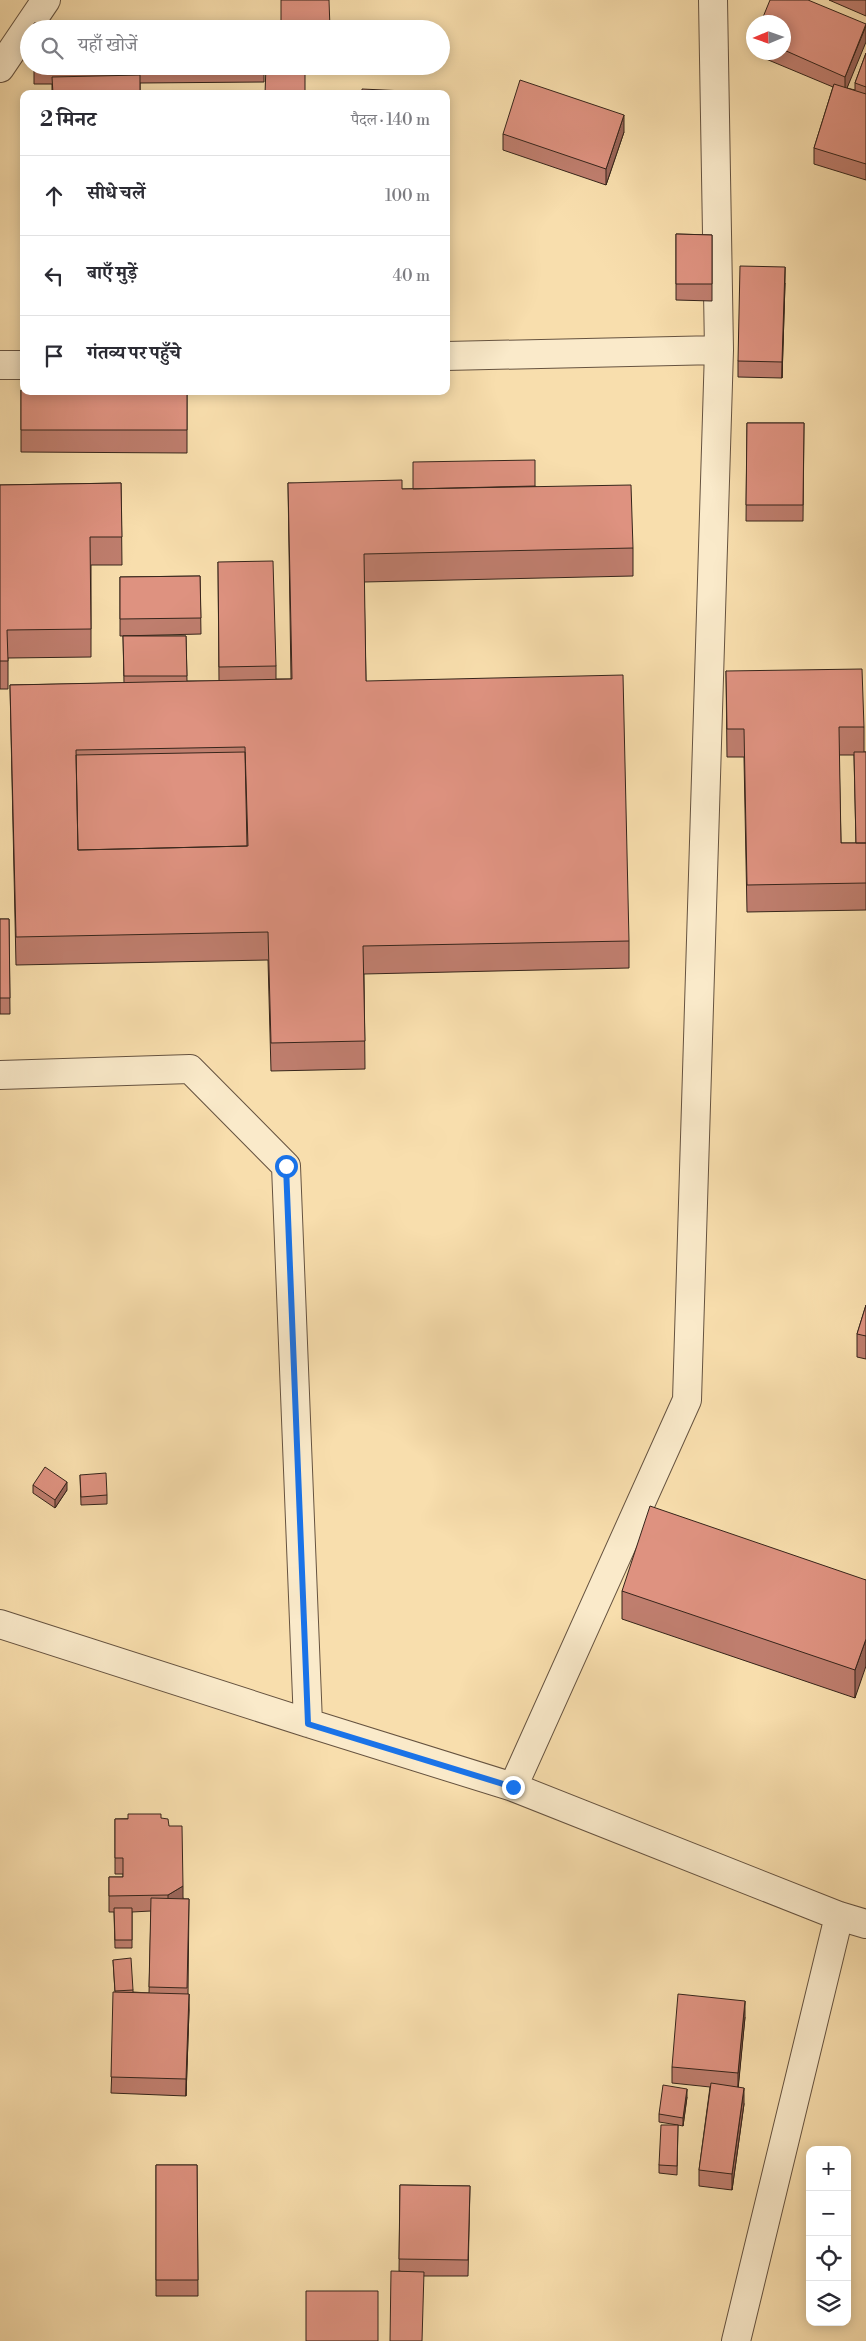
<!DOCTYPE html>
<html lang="hi">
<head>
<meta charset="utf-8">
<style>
	body { margin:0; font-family:"Libre Bodoni","Noto Serif Devanagari",serif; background:#f2f2f3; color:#2b2b33 }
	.controls { position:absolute; right:15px; bottom:15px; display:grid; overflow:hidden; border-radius:10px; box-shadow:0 2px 12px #0003 }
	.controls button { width:45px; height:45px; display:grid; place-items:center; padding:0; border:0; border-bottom:1px solid #e1e1e2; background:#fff; color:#2b2b33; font:25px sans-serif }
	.compass { position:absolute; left:746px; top:15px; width:45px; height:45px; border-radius:50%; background:#fff; box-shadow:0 2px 12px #0003; rotate:268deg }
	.stop { position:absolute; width:15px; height:15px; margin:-11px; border:4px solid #1a73e8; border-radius:50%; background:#fff }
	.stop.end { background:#1a73e8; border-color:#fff; box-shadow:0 1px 5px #0008 }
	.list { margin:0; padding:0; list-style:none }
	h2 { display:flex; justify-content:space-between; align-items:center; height:65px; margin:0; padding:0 20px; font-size:21px }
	h2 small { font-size:16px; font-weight:400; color:#7c7c81 }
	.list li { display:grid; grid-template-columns:32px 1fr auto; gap:15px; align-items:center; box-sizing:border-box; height:80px; padding:0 20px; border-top:1px solid #e1e1e2 }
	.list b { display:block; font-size:19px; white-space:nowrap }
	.list em { font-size:16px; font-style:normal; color:#7c7c81 }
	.icon { flex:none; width:28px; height:28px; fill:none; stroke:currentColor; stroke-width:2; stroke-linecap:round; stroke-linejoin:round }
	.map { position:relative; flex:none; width:866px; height:2341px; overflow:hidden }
	.search { position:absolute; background:#fff; box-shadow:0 2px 12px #0003; left:20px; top:20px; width:430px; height:55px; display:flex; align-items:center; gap:12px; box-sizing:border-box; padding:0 18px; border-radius:28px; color:#7c7c81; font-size:19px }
	.panel { position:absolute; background:#fff; box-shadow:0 2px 12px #0003; left:20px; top:90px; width:430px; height:305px; border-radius:10px }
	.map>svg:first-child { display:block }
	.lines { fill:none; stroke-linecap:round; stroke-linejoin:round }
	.minor-casing { stroke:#665340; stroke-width:30 }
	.minor { stroke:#faeaca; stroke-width:28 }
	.wall { fill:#bf7e6e; stroke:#36251b; fill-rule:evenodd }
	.shaded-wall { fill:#9b665a; stroke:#36251b }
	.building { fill:#de9280; stroke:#36251b; fill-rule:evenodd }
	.route { stroke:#1a73e8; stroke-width:6 }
</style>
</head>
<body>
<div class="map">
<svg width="866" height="2341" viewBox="0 0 866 2341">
	<rect width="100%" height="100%" fill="#f8dead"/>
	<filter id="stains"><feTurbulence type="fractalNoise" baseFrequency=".004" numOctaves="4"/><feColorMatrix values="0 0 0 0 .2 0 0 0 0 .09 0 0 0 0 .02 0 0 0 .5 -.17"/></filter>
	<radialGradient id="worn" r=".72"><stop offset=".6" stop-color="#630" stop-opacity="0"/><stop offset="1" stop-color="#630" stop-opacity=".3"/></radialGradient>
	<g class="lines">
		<defs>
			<path id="minor" d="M0,68L46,0
				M446,356L719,350
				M0,365H24
				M0,1075L190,1069L286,1166L308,1723
				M0,1624L308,1723L513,1787L839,1916L866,1924
				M513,1787L687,1400L719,350L713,0
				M736,2341L839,1916"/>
		</defs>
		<use href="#minor" class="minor-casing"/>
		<use href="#minor" class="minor"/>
	</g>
	<path class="wall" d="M829,0H866V16Z
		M784,22L866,24L847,88L855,90V83L866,53V180L814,164V148L833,87L754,54V52H784Z
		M34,66H264V82L140,83V94H52V84H34Z
		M266,66H330V70H305Z
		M624,132L606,185L503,150V134Z
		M676,234L712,235V301L676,300Z
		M785,283L782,378L738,377V361Z
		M21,390L187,391V453L21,452Z
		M747,423H804L803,521H746Z
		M121,483L122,565H91V657L8,658V689H0V485Z
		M288,483L402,489L535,486L633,548V576L364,582L366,681L629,941V968L364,974L365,1069L271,1071L268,960L16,965L10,685L124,683L123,636H186L187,681H219L218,562L276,666V679H291Z
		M200,576L201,634L120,636V577Z
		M726,671L864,727V752H866V910L747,912L744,757H727ZM839,755H854L856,843H841Z
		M0,919H9L10,1014H0Z
		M866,1305V1359L857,1357V1334Z
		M80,1475L107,1495V1504L81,1505Z
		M33,1485L67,1490L55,1508L33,1493Z
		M866,1580L855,1698L622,1619V1591Z
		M161,1818L169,1826L183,1899H189L188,1994L189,2010L186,2096L111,2093L115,1992L113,1960L133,1990V1992L149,1993L151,1911L132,1912V1948H115L114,1912H109V1877H123V1874H115V1819Z
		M745,2017L738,2087L744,2104L732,2190L699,2186V2170L710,2087L672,2083V2067Z
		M687,2097L683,2126L678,2125L677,2175L659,2173V2165L678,2125L659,2122V2114Z
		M156,2165H197L198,2296H156Z
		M400,2185L470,2186L468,2276H424L399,2271Z"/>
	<path class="shaded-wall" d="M866,26V42L845,93V77Z
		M624,115V132L606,185V169Z
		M785,267V283L782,378V362Z
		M67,1482V1490L55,1508V1500Z
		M866,1639V1666L855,1698V1670Z
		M183,1886V1902L168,1911V1895Z
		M189,1994V2010L186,2096V2079Z
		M745,2001V2017L738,2090V2073Z
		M744,2088V2104L732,2190V2174Z
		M687,2089V2097L683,2126V2118Z"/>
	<path class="building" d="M281,0H329L330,29H281Z
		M770,0H808L866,24L845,77L784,50V22H761Z
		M264,21V29H34V23Z
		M866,53V87L855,83Z
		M266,66H305V94H265Z
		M140,75V94H53L52,77Z
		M520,80L624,115L606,169L503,134Z
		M834,84L866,94V164L814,148Z
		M362,89L405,91V94H362Z
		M676,234L712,235V284H676Z
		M740,266L785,267L782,362L738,361Z
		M21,390H24V391H187V430H21Z
		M747,423H804L803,505H746Z
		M535,460V486L413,489V462Z
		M402,480V489L631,485L633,548L364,554L366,681L623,675L629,941L363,946L365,1041L271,1043L268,932L16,937L10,685L292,679L288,483ZM245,747L248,846L78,850L76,750Z
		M121,483L122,537H90L91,629L7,630L8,661H0V485Z
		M273,561L276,666L219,667L218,562Z
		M200,576L201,618L120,619V577Z
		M123,636H186L187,676H124Z
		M862,669L864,727H839L841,843H866V883L747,885L744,729H727L726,671Z
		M245,752L247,846L78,850L76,755Z
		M854,752H866V843H856Z
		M0,919H9L10,998H0Z
		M866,1305V1336L857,1334Z
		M45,1467L67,1482L55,1500L33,1485Z
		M106,1473L107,1495L81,1497L80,1475Z
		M650,1506L866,1580V1639L855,1670L622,1591Z
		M128,1814H161V1818L168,1819L169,1826H182L183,1886L168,1895L109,1896V1877H123V1858H115V1819H128Z
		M151,1898L189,1899L187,1988L149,1987Z
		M114,1908H132V1940H115Z
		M131,1958L133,1990L115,1991L113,1960Z
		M113,1992L189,1994L186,2079L111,2077Z
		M678,1994L745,2001L738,2073L672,2067Z
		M711,2083L744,2088L732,2174L699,2170Z
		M663,2085L687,2089L683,2118L659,2114Z
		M661,2125H678L677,2166L659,2165Z
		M156,2165H197L198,2280H156Z
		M400,2185L470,2186L468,2260L399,2259Z
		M391,2271L424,2272L422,2341H390Z
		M306,2291H378V2341H306Z"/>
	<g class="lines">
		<path class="route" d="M286,1166L308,1724L513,1787"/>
	</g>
	<rect width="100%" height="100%" filter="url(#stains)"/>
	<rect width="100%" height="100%" fill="url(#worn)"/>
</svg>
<div class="controls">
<button>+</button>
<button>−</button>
<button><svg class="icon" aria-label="locate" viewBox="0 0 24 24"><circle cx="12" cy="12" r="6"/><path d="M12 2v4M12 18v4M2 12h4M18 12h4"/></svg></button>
<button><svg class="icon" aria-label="layers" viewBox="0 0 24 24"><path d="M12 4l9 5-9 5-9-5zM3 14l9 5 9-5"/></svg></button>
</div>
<svg class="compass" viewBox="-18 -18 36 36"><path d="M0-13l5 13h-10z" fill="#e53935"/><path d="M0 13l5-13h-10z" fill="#7c7c81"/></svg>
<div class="stop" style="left:286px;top:1166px"></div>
<div class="stop end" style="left:513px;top:1787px"></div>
<div class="search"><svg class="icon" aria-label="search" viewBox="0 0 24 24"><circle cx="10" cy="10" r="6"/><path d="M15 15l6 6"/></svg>यहाँ खोजें</div>
<section class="panel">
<h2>2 मिनट<small>पैदल · 140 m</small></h2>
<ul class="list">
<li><svg class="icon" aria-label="ahead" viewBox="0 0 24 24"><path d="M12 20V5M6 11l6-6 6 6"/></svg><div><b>सीधे चलें</b></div><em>100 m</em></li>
<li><svg class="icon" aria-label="left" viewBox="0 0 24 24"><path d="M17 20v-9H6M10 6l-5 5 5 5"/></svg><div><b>बाएँ मुड़ें</b></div><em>40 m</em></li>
<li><svg class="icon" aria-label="arrive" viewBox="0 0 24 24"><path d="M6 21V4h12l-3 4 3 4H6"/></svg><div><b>गंतव्य पर पहुँचे</b></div></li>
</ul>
</section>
</div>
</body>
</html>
